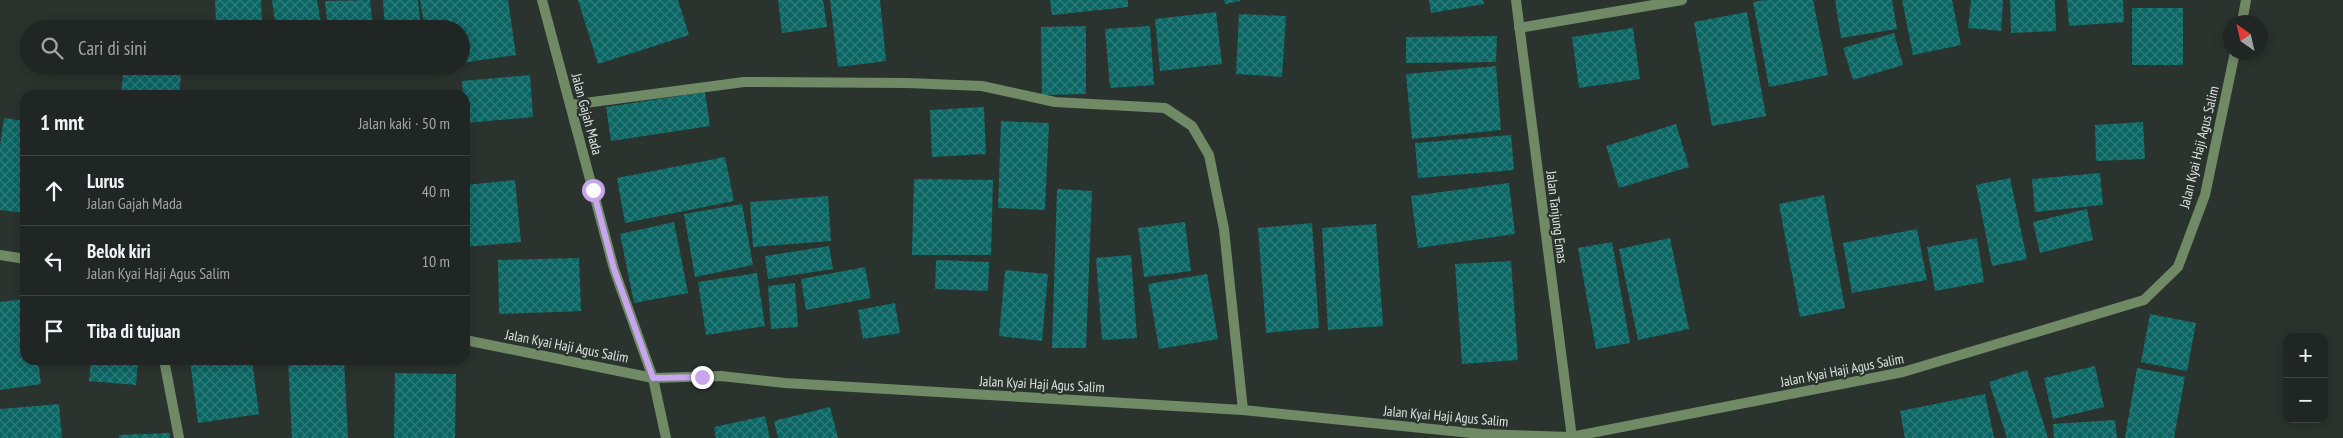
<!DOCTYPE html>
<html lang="id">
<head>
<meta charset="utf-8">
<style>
	body { margin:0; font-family:"PT Sans Narrow",sans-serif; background:#282e2b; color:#f1f3f6 }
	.controls { position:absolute; right:15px; bottom:15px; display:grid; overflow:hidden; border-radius:10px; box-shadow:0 2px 12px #0003 }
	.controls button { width:45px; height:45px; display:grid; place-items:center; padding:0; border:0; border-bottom:1px solid #3d4341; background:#202623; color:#f1f3f6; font:25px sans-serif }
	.compass { position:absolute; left:2223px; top:15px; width:45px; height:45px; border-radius:50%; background:#202623; box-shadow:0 2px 12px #0003; rotate:326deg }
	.stop { position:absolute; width:15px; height:15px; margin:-11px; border:4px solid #c7a6ef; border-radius:50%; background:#fff }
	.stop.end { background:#c7a6ef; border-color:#fff; box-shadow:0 1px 5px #0008 }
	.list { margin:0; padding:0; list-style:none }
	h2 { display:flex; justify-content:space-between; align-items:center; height:65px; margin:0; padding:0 20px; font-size:21px }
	h2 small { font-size:16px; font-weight:400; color:#a2a5a6 }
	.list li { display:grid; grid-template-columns:32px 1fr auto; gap:15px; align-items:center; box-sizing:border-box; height:70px; padding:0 20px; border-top:1px solid #3d4341 }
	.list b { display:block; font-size:19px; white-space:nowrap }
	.list p { margin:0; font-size:16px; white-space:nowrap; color:#a2a5a6 }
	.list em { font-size:16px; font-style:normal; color:#a2a5a6 }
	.icon { flex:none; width:28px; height:28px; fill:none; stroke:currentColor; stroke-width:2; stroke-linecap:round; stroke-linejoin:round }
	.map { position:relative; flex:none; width:2343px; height:438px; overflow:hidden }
	.search { position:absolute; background:#202623; box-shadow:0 2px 12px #0003; left:20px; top:20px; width:450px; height:55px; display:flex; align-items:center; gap:12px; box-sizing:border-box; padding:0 18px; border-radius:28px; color:#a2a5a6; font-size:19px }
	.panel { position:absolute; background:#202623; box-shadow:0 2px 12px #0003; left:20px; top:90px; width:450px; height:275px; border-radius:15px }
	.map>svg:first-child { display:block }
	.building { fill:url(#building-cross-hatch) }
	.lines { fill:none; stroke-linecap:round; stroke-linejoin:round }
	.minor { stroke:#708a65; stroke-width:10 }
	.tertiary { stroke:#708a65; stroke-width:10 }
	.route { stroke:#c7a6ef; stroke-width:6 }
	.labels { text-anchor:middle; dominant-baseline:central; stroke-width:4.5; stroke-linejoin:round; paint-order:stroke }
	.street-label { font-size:14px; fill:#dde3e0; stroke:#2b332f }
</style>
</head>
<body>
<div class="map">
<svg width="2343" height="438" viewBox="0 0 2343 438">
	<defs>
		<pattern id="building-cross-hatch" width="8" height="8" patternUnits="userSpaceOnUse" patternTransform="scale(1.25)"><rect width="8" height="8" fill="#0b6664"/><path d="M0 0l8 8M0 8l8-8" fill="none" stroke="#2e7c7a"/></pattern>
	</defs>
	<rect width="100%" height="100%" fill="#2b332f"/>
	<path class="building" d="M215,0H261L262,23L216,25Z
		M272,0H317L322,29H276Z
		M370,0L373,29H328L325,1Z
		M383,0H418L421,29H385Z
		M420,0H508L516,55L461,63V29H425Z
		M578,0H678L689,35L598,64Z
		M778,0H823L827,27L782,33Z
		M830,0H880L886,61L838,67Z
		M1050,0H1128V7L1052,15Z
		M1224,0H1240V1L1225,4Z
		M1429,0H1483L1484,4L1431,13Z
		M1764,0H1813L1828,75L1769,87L1753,2Z
		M1835,0H1892L1897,29L1841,38Z
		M1902,0H1952L1961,45L1913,55Z
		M1971,0H2003L2001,31L1968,28Z
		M2010,0H2055L2056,31L2011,33Z
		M2067,0H2123L2124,22L2069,26Z
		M2132,8H2183V65H2132Z
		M1216,12L1222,64L1160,71L1155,19Z
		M1747,12L1766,116L1712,126L1694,22Z
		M1239,14L1286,16L1282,77L1236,74Z
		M1086,26V94L1042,95L1041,27Z
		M1150,26L1154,85L1110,88L1105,29Z
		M1633,28L1640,79L1579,88L1572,37Z
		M1894,33L1903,65L1853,80L1843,48Z
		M1497,36L1496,62L1406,63V37Z
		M124,66H182L179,95H121Z
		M1496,66L1501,130L1412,139L1406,74Z
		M530,75L533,117L466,123L465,95H463L462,81Z
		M705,92L710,126L611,141L606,107Z
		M984,107L986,154L932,157L930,110Z
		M4,118L25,121V213L0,210V146Z
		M1001,121L1049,123L1045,210L998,208Z
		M2143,122L2145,159L2096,161L2095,125Z
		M1676,124L1689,167L1619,188L1606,146Z
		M1511,135L1514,170L1418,178L1415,143Z
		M725,157L734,201L625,223L617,178Z
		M2100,173L2103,205L2035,212L2032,179Z
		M2010,178L2027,259L1992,266L1976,185Z
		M914,179L993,180L991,255H912Z
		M515,180L521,242L465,247V185Z
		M1509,183L1515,234L1418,248L1411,196Z
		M1057,189L1092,191L1086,348H1052Z
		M1824,195L1845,308L1800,317L1779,204Z
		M828,196L831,241L753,247L750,202Z
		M742,204L753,265L695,277L684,214Z
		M2087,209L2093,240L2040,253L2033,222Z
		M674,222L688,293L634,303L620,234Z
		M1185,222L1191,271L1144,277L1138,228Z
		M1312,223L1319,328L1266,333L1258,228Z
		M1376,224L1383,326L1328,330L1322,228Z
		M1917,229L1927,280L1852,293L1843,243Z
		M1670,238L1689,329L1638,340L1619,249Z
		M1977,238L1984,282L1935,291L1927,247Z
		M1612,242L1630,343L1596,349L1578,248Z
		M829,246L833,269L768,279L765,256Z
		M1131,255L1137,338L1102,340L1096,258Z
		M579,258L581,311L499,314L498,260Z
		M936,260L989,262L988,291L935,289Z
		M1511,261L1518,360L1462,364L1455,264Z
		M865,267L871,298L806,310L801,279Z
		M1005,270L1048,274L1042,341L999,336Z
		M757,273L765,326L706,335L698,282Z
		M1207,274L1218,339L1159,349L1148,284Z
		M795,283L798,327L771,329L768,286Z
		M25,299V360H38L41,384L0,390V302Z
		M895,303L900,333L863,339L858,310Z
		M2150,314L2196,323L2187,371L2141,362Z
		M41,360H79V361L41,365Z
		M91,360H138L136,385L89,381Z
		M190,360H252L259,414L198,423Z
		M288,360H344L348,438H292Z
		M2095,366L2104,407L2053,419L2044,378Z
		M2137,368L2185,377L2174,438H2125Z
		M2027,370L2048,438H2007L1989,382Z
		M395,373L456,374L455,438H394Z
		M1985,394L1994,438H1905L1900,411Z
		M59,404L62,438H0V409Z
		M830,407L838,438H778L774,421Z
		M765,416L770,438H716L714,427Z
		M2115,420L2117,438H2054L2053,424Z
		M170,433V438H119V435Z"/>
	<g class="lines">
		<path class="minor" d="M1516,0L1572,438
			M1519,28L1682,0
			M570,105L744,82L907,83L982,86L1055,102L1165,108L1192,126L1209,155L1224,229L1243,410
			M164,360L179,438"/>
		<path class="tertiary" d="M542,0L614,269L653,378L666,438
			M2242,22L2246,0
			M0,255L25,259
			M465,340L653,378L721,376L785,383L1243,410L1481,434L1571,437L1903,372L2144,300L2178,267L2205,195L2235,52"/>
	</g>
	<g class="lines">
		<path class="route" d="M593,190L614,269L653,378L702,377"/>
	</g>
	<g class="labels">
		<g class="street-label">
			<text transform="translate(587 114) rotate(75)">Jalan Gajah Mada</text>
			<text transform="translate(2199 147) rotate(-76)">Jalan Kyai Haji Agus Salim</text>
			<text transform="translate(1557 217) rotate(83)">Jalan Tanjung Emas</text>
			<text transform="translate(567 346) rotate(11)">Jalan Kyai Haji Agus Salim</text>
			<text transform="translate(1842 370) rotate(-11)">Jalan Kyai Haji Agus Salim</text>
			<text transform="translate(1042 384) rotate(3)">Jalan Kyai Haji Agus Salim</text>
			<text transform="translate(1446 416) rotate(5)">Jalan Kyai Haji Agus Salim</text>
		</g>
	</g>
</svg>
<div class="controls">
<button>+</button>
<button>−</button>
</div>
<svg class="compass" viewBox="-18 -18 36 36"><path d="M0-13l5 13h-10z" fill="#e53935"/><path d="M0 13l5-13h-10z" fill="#a2a5a6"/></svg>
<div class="stop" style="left:593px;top:190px"></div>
<div class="stop end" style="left:702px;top:377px"></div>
<div class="search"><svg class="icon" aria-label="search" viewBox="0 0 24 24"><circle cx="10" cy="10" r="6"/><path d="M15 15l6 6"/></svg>Cari di sini</div>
<section class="panel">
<h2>1 mnt<small>Jalan kaki · 50 m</small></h2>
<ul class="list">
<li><svg class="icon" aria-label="ahead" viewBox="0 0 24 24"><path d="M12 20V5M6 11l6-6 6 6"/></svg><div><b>Lurus</b><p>Jalan Gajah Mada</p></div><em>40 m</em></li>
<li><svg class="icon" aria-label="left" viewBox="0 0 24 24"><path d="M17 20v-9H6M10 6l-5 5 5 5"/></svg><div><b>Belok kiri</b><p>Jalan Kyai Haji Agus Salim</p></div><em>10 m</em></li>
<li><svg class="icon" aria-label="arrive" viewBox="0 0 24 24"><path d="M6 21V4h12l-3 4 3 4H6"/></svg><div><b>Tiba di tujuan</b></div></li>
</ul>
</section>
</div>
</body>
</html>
